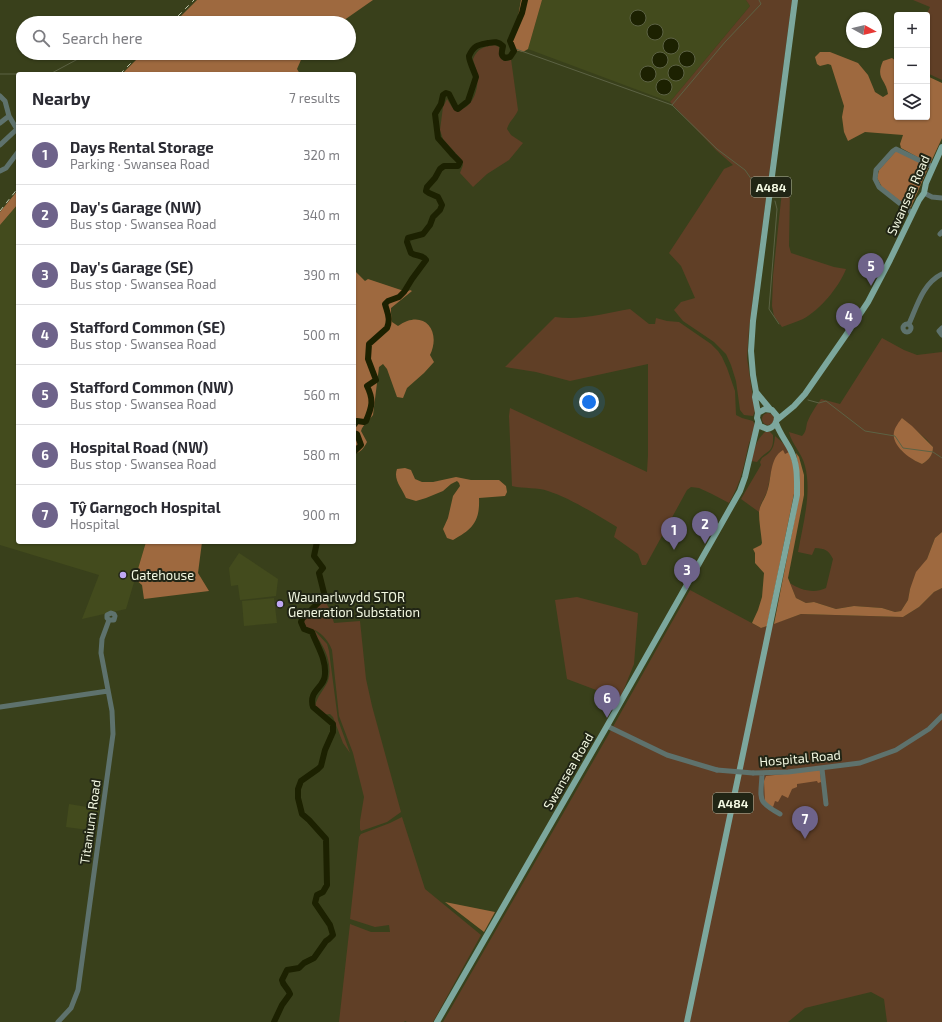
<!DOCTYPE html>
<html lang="en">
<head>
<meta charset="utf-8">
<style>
	body { margin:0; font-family:"Exo 2",sans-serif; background:#f2f2f3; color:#2b2b33 }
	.controls { position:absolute; right:12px; top:12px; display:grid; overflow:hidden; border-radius:4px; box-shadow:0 1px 3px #0004 }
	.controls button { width:36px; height:36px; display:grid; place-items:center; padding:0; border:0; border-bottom:1px solid #e1e1e2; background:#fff; color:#2b2b33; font:20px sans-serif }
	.compass { position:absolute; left:846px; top:12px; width:36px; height:36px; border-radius:50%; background:#fff; box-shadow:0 1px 3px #0004; rotate:98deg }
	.you { position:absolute; left:589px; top:402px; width:14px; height:14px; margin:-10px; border:3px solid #fff; border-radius:50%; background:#1a73e8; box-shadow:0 0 0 6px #1a73e833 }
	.badge { display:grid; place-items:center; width:26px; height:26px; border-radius:50%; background:#6e638a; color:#fff; font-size:13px; font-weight:700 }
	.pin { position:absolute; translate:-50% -33px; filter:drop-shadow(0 1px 2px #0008) }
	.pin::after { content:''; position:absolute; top:21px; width:14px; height:12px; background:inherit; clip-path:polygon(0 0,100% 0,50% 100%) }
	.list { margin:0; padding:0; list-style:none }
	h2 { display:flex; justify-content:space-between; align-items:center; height:52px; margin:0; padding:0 16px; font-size:17px }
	h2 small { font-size:13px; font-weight:400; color:#7c7c81 }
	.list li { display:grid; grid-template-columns:26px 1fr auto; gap:12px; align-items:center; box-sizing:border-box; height:60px; padding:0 16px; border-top:1px solid #e1e1e2 }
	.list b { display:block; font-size:15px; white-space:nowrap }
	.list p { margin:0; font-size:13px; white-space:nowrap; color:#7c7c81 }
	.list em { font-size:13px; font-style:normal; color:#7c7c81 }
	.icon { flex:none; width:22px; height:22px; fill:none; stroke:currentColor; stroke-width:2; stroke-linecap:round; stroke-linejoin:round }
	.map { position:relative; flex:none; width:942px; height:1022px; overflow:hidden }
	.search { position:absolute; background:#fff; box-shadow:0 1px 3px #0004; left:16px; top:16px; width:340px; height:44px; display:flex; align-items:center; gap:10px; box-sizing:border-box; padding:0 14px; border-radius:22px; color:#7c7c81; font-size:15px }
	.panel { position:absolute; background:#fff; box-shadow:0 1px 3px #0004; left:16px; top:72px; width:340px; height:472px; border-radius:4px }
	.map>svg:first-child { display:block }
	.built { fill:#434b1d }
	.green { fill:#603f26; fill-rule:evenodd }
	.forest { fill:#9e693f }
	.water { fill:#1c2101; stroke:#5c6244 }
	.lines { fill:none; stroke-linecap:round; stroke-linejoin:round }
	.stream { stroke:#5c6244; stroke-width:1 }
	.river { stroke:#1c2101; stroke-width:6 }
	.minor { stroke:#5e726d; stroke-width:5 }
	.major { stroke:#7ca79d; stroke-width:6 }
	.rail { stroke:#c3c9af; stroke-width:1; stroke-dasharray:5 5; stroke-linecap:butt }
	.minor-bridge { stroke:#5e726d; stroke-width:5 }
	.poi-dot { fill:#c0a8f4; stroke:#212515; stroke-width:1.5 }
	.labels { text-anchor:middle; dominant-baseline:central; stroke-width:4; stroke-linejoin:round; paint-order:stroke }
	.shield { fill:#212515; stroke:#b4b9a4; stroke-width:1 }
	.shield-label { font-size:12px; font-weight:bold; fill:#f3f8e2 }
	.street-label { font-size:13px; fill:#f3f8e2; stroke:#212515 }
	.poi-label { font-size:13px; fill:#f3f8e2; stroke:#212515; text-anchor:start }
</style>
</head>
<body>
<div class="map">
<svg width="942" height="1022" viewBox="0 0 942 1022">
	<rect width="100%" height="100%" fill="#39401b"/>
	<path class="built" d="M542,0H746L750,6L670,102L528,49Z
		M18,204V542H146L126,609L82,619L99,575L0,545V225Z
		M239,553L278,579L276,596L240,600L238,585L231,586L229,568Z
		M274,598L277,623L244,626L242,601Z
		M69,804L99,809L96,831L66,827Z"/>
	<path class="green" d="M746,0H792L749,329L747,358L755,411L753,416L744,415L740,410L736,381L731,365L726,354L714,342L683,321L674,310L681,302L695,298L681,266L669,253L724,169L733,165L716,150L670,102L750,6Z
		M913,0H942V80L927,73L926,15L930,7Z
		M494,45L499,47L501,59L504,61H508L511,59L518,110C515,118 509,121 507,129L511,135L523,143L509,160L487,174L473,187L460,173L463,165L461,159L443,139L440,130L443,107L447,99L452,107L456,110C459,109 463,109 466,107C475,101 479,85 477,75C477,69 474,64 473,59C478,48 483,47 494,45Z
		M784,177L789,181L790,187L789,246L791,253L834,267L846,269C839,287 820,310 803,319C797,322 789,324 782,327L774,316L772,306L773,276L782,191Z
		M630,309L649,324H655L656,318L667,321L679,322L711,344L718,351L722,357L727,368L735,391L736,415L742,418L753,421L755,425C754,433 750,439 748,447C743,470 741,482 729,503L712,494L699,488L691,487L687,490L646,565H642L638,554L614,537L617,527C597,515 570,498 548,491C538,487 524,489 512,486L509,416L510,408L647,472L648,455V364L570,381L536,372L505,367L555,317C580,321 606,313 630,309Z
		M882,338L904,350L917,355L942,352V532L935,538L927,559L910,589L908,600L901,611L895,612L882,608L854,606L836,609L814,602L806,603L796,598L790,583C800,590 814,594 826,588L833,559C828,549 825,549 815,548L812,555L798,552C803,524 812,493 805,466C802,453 792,445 789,432L802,436C806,432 806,428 807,423C810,415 816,406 821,399L840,404ZM902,418L927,440L933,447C933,455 929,460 922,464L916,461L901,450Z
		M762 419a6 6 0 1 1 12 0a6 6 0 1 1-12 0Z
		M765,432H770L773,435C774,455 766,449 757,462L751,461C754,449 756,440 765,432Z
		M775,436L783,443L789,452L785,455L771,473L767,492L761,504L759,512L741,499L761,465L760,462L762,458C772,452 774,448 775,436Z
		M942,588V1022H887L884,999L871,992L805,1008L788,1022H443L610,732L690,590L761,628L801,614L903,617L919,607L934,592Z
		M577,597L638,613L634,664L620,699L567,679L555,600Z
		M325,601L330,610L334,623L360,621L366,679L372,706L401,812L387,822L361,831L360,829V821L364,797L353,753L339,716L332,650C329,642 323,634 315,630V631L327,644L329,651L338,720L350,753L343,743L333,717L330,714L321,715L315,706C317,696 324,690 328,681C334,660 321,637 304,625C303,616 318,607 325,601Z
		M402,817L425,889L481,935L433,1022H407L405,1021L404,1022H339L350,924L371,932H390L389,925L375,927L350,919L359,837L361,834L390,823Z"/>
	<path class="forest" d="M197,0H373L340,23H174Z
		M521,0H542L528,49L523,52L511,49L510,40L518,17Z
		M820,52H830L858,63L868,75L875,92L883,97L888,94C886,79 875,79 883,61L892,58L897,62V117H927V76L942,83V138L930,164L901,148L900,144L903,135L865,132L848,141L844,132L842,117L844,106L831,65L828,64L820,66L817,64L815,57Z
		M143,53H304L297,69L300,74H122Z
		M896,151L929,166L911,207L909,208L882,187L877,178L879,170Z
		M18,190V204L0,225V212Z
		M354,270L365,281L368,279L407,292L410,290L412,291L391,308V313L392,322L398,326C423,308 442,330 430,355L434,362L424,373L407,388L403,398L397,397L387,369L383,364L379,367L373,415C369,421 363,424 361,431L367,442C364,448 360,453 354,454Z
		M902,418L912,426L933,447C933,455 929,460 922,464C911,460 891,446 894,432C895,427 899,422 902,418Z
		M783,450L785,454L789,452L794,467L795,489L767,626L761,628L752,623L758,610L762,597L764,573L755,563V553L753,549L761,545L762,543C761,533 759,522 759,512C760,504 765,499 767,492C772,479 769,458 783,450Z
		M796,453L799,457L804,475V495L788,578L796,598L806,603L814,602L836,609L854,606L882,608L895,612L901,611L908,600L910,589L916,572L927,559L935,538L942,532V588L934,592L919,607L903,617L801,614L774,624L798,502L800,478Z
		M405,468L411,470L415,479L422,482H433L456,477L471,480H499L506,486L507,492L505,496L479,498C480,521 473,529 453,540L447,538L443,529L448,518L453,496L460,486L459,483L457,481L451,484L443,491L426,498L416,501L406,498C402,488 393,480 397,469Z
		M146,542H202L198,573L209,591L144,599L142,585L135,579Z
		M820,770L821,782L818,783L817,781L797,784V787L792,789L788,798L782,795L778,802L775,801L773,807L765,803L764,781L766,776Z
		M445,902L495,912L484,932Z"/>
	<path class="water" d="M630 18a8 8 0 1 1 16 0a8 8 0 1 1-16 0Z
		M647 32a8 8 0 1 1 16 0a8 8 0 1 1-16 0Z
		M663 46a8 8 0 1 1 16 0a8 8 0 1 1-16 0Z
		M679 59a8 8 0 1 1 16 0a8 8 0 1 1-16 0Z
		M652 60a8 8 0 1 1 16 0a8 8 0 1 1-16 0Z
		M668 73a8 8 0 1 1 16 0a8 8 0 1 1-16 0Z
		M640 74a8 8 0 1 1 16 0a8 8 0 1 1-16 0Z
		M656 87a8 8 0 1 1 16 0a8 8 0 1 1-16 0Z"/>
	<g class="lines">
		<path class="stream" d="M513,48L672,105L717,149L745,170L761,193
			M0,74H50L89,53
			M672,105L725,42L761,4L759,0
			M775,201L777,209L769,309L779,324
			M808,400L819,403L826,401L865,431L895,436L903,448L933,452L942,458"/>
		<path class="river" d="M354,425L357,421L364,422L366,421C372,407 374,400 367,386L376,380L368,359L369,344L387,328C391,319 387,312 385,304L388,301L399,297L404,292L412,279L426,260C422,254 417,257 411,253L407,242L408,238L423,234L430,225L433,217L440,210L442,205L438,197L429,193L426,191L427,187L435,178L440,169L444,166H458L460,162L453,155L438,138L435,114L441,104L443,95L446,93L449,94L456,108L458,109L468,101L476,77C475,73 468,59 469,56C474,45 478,45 488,43C494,42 498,41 503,46C502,52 500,55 505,58L510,57L514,51L510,41L522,13L525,0
			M354,433L357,434L361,445L354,452
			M274,1022L282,1005L290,994C288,988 283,986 282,980L287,970L299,968L304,963L314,958L326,941L329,939L333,935L330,925L315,903L317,895L323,892L327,885L326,839L309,820L302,814L298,798V789L301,781L318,769L321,766L325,750L333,732V724L313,707C308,690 325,688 325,674C326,658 317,646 312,632L304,629L301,622L302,619L323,598L324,593L319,573L323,568L314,556L317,542"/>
		<path class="minor" d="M0,96L5,101L9,116L18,131
			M0,123L9,116
			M0,145L17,129
			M0,171L6,168L18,152
			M924,193L932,197L942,198
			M912,213L879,187L875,179L876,170L893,151L896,149L933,167
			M940,234L942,232
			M909,324C917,306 923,283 942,274
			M903 328a4 4 0 1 1 8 0a4 4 0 1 1-8 0Z
			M942,328L939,331L942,335
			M0,707L108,691
			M607,726L667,755L717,770
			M822,769L826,804
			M753,773L788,772L860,763L896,750L929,729L942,716
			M762,774C761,799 756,801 780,814
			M58,1022L71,1008L78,990L113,734L112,711L101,653L102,639L109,620L107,618V615L111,613L114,614L115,616L114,620H109"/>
		<path class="major" d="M756,392L770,409
			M758,413L765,409L772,410L777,416C777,422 774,428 767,429L760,426L757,418L758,413L755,397L756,392L753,375L751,351L753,321L795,0
			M777,420L794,406L805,394L846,335L868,302L890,260L919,200L924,193L926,183L942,147
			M437,1022L607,726L740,491L745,477L758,422
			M687,1022L797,495C797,480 798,465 791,451C786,441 780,434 776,423"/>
		<path class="rail" d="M171,23L194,0
			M120,74L141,53
			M0,211L18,188"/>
		<path class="minor-bridge" d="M717,770L753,773"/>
	</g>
	<g class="poi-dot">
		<circle cx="123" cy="575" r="4"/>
		<circle cx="280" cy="604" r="4"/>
	</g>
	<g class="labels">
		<g class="shield">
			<rect x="751" y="177" width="40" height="20" rx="3"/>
			<rect x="713" y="793" width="40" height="20" rx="3"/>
		</g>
		<g class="shield-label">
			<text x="771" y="187">A484</text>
			<text x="733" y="803">A484</text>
		</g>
		<g class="street-label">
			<text transform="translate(908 195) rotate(-66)">Swansea Road</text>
			<text transform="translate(800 758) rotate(-5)">Hospital Road</text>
			<text transform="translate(568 771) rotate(-60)">Swansea Road</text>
			<text transform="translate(90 822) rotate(-82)">Titanium Road</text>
		</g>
		<g class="poi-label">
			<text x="131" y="575">Gatehouse</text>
			<text x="288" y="597">Waunarlwydd STOR<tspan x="288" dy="15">Generation Substation</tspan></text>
		</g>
	</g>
</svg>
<div class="controls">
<button>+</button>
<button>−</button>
<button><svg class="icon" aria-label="layers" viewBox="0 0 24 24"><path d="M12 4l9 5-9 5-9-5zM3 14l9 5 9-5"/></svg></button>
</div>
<svg class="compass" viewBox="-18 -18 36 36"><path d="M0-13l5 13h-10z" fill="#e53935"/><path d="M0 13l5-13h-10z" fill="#7c7c81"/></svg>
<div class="you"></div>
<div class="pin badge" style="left:674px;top:550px">1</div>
<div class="pin badge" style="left:705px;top:544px">2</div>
<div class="pin badge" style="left:687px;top:590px">3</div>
<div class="pin badge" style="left:849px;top:336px">4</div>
<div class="pin badge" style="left:871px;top:286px">5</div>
<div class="pin badge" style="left:607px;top:718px">6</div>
<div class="pin badge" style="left:805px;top:839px">7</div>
<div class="search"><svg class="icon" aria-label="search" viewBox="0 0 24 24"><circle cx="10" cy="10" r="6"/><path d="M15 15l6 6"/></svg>Search here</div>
<section class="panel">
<h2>Nearby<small>7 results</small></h2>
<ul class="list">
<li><span class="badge">1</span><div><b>Days Rental Storage</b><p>Parking · Swansea Road</p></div><em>320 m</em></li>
<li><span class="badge">2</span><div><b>Day's Garage (NW)</b><p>Bus stop · Swansea Road</p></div><em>340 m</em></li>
<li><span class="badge">3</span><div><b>Day's Garage (SE)</b><p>Bus stop · Swansea Road</p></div><em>390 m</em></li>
<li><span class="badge">4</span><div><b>Stafford Common (SE)</b><p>Bus stop · Swansea Road</p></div><em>500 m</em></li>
<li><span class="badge">5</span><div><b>Stafford Common (NW)</b><p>Bus stop · Swansea Road</p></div><em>560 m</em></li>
<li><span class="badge">6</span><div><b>Hospital Road (NW)</b><p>Bus stop · Swansea Road</p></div><em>580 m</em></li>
<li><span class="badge">7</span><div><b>Tŷ Garngoch Hospital</b><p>Hospital</p></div><em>900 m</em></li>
</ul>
</section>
</div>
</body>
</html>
